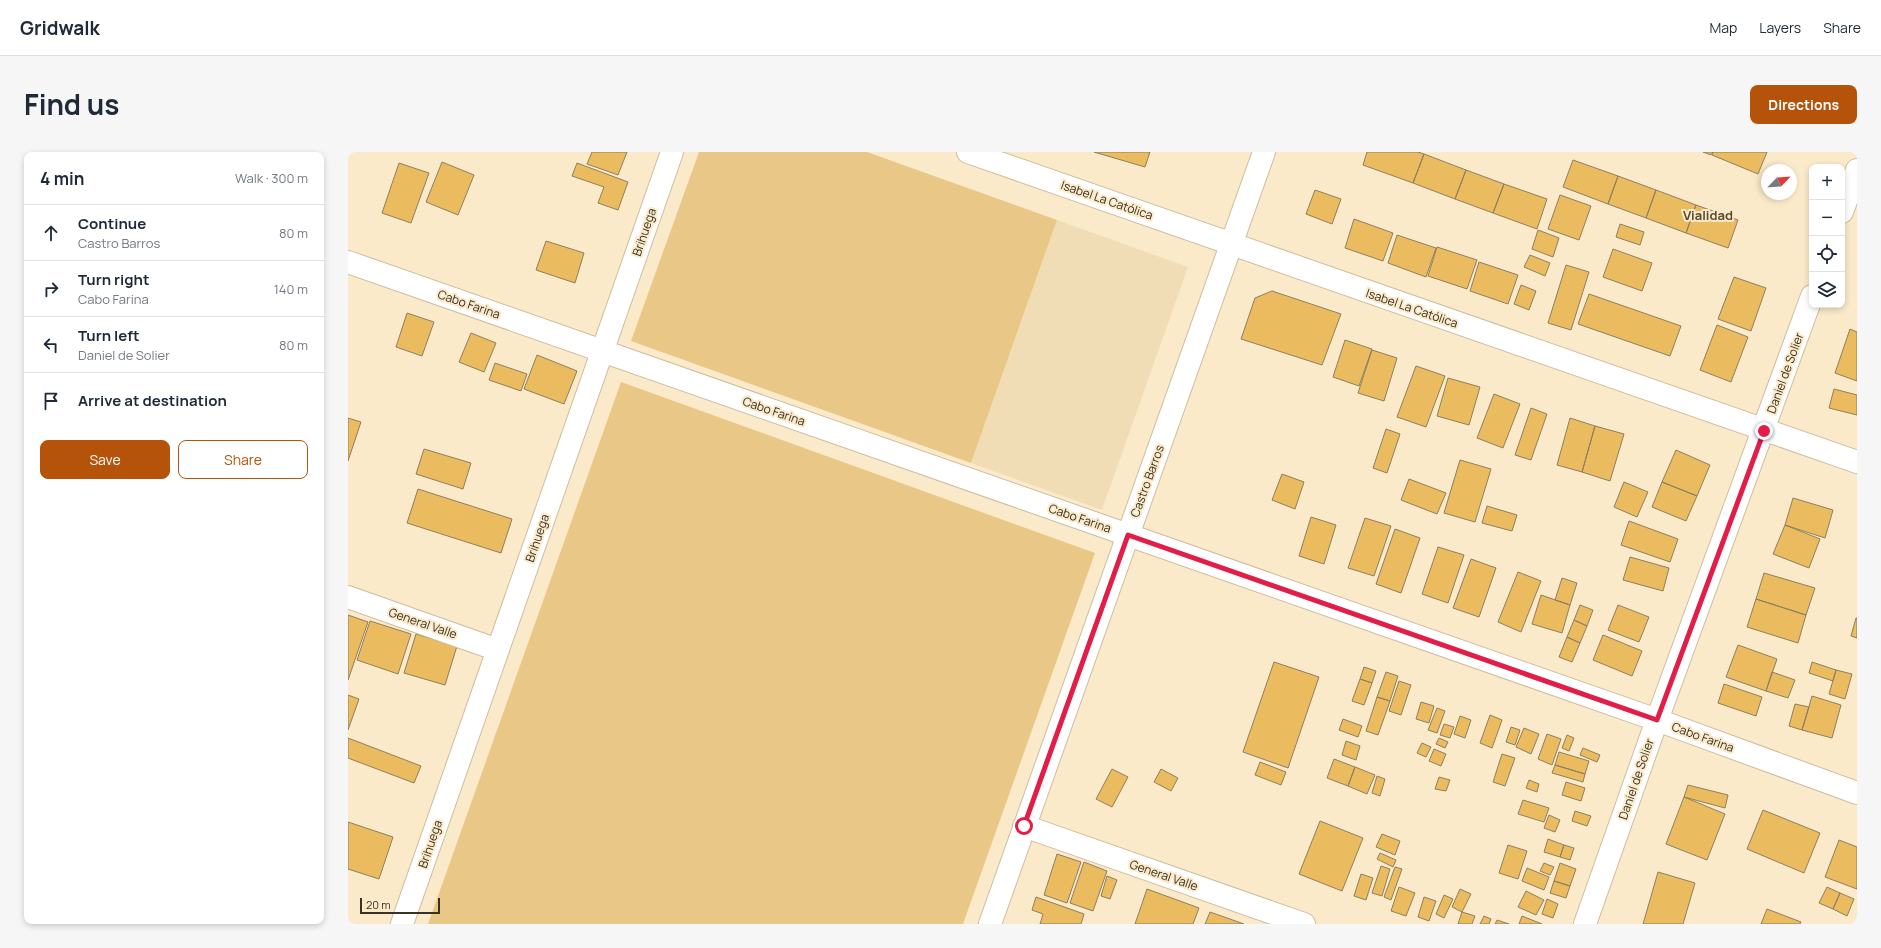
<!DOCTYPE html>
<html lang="en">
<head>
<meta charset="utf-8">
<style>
	body { margin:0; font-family:Manrope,sans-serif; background:#f6f6f7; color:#1f2937 }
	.controls { position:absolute; right:12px; top:12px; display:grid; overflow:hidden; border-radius:8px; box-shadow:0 2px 6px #0003 }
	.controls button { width:36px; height:36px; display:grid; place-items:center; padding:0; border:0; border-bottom:1px solid #e0e1e3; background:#fff; color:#1f2937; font:20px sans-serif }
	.compass { position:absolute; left:1413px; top:12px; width:36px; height:36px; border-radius:50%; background:#fff; box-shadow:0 2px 6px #0003; rotate:65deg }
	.scale { position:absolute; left:12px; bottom:10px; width:80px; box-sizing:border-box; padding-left:4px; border:2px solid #393225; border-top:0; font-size:11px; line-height:14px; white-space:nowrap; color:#393225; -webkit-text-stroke:3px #fbeac9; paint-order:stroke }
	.stop { position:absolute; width:12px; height:12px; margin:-9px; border:3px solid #e11d48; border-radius:50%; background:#fff }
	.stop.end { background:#e11d48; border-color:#fff; box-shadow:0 1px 4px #0008 }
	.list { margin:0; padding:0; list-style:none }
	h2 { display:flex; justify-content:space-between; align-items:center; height:52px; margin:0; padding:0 16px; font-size:17px }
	h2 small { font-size:13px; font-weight:400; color:#747a83 }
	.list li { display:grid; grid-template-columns:26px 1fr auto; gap:12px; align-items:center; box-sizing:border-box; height:56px; padding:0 16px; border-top:1px solid #e0e1e3 }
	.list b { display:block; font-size:15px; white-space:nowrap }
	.list p { margin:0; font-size:13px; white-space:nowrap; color:#747a83 }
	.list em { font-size:13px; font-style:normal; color:#747a83 }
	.actions { display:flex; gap:8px; padding:12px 16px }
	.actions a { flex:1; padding:9px 0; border:1px solid #b45309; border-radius:8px; text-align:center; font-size:14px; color:#b45309 }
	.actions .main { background:#b45309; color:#fff }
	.icon { flex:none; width:22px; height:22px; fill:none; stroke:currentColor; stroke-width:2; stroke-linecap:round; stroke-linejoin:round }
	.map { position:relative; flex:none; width:1509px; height:772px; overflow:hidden; border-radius:8px }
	header { display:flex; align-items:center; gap:24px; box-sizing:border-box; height:56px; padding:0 20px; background:#fff; border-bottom:1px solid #e0e1e3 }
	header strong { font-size:19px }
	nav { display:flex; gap:22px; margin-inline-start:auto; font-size:14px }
	.intro { display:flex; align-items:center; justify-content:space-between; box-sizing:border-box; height:96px; padding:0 24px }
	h1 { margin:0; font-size:28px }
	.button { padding:10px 18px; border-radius:8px; background:#b45309; color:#fff; font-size:14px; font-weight:700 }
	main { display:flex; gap:24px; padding:0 24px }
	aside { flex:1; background:#fff; border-radius:8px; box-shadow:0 2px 6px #0003 }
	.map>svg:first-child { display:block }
	.built { fill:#f1ddb5 }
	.green { fill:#e9c887 }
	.building { fill:#eabc5f; stroke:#8e7e60 }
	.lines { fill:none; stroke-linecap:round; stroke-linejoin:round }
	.minor-casing { stroke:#cebd9e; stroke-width:24 }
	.minor { stroke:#fff; stroke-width:22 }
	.route { stroke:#e11d48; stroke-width:5 }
	.labels { text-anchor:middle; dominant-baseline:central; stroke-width:4; stroke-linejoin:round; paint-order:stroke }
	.street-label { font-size:12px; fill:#393225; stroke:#fbeac9 }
	.neighbourhood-label { font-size:13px; font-weight:bold; fill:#58492d; stroke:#fbeac9 }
</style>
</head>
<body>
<header>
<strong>Gridwalk</strong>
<nav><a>Map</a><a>Layers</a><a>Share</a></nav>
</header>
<div class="intro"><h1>Find us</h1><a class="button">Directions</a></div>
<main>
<aside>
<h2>4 min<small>Walk · 300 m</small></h2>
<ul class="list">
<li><svg class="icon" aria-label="ahead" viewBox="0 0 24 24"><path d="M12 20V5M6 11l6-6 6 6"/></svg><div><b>Continue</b><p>Castro Barros</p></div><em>80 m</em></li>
<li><svg class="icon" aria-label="right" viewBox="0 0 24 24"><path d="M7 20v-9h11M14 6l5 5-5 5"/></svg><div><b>Turn right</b><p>Cabo Farina</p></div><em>140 m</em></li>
<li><svg class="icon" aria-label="left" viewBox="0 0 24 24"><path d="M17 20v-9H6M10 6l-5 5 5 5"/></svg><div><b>Turn left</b><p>Daniel de Solier</p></div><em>80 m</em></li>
<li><svg class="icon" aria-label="arrive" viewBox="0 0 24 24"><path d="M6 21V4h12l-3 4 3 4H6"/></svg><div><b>Arrive at destination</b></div></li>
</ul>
<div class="actions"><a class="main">Save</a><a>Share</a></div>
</aside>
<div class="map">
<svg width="1509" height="772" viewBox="0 0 1509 772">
	<rect width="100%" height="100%" fill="#fbeac9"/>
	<path class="built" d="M709,68L840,115L754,358L623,311Z"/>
	<path class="green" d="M351,0H519L709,68L623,311L283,189Z
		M273,230L747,401L615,772H80Z"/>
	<path class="building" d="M244,0H279L270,23L239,12Z
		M746,0H802L797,15Z
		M1019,0H1070L1076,2L1065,31L1015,13Z
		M1355,0H1365L1363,3Z
		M1365,0H1419L1410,22L1364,3Z
		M1076,2L1118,18L1107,47L1065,31Z
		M1225,8L1270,24L1260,52L1215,35Z
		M94,10L126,23L110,63L78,50Z
		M51,11L81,21L63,71L34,61Z
		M229,11L280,30L270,58L250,51L256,35L224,24Z
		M1118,18L1156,32L1145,61L1107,47Z
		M1270,24L1308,38L1298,66L1260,52Z
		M1156,32L1199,47L1189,77L1145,61Z
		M967,38L993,47L984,72L958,62Z
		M1308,38L1348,53L1338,81L1298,66Z
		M1212,43L1243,54L1231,88L1200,77Z
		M1348,53L1390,68L1380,96L1338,81Z
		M1006,67L1045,81L1035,109L997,96Z
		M1272,72L1296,80L1292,93L1268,85Z
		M1190,78L1211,86L1205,105L1184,97Z
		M1049,83L1088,96L1078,125L1040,111Z
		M198,89L236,101L227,131L188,118Z
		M1089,95L1129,108L1119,137L1080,124Z
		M1265,97L1304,111L1294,139L1255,125Z
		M1182,103L1202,111L1197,124L1176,115Z
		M1131,110L1170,123L1160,152L1122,139Z
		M1218,113L1241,120L1223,178L1200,171Z
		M1386,125L1418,136L1403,179L1370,167Z
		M1173,133L1188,139L1181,158L1166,152Z
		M924,139L993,162L974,213L893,187L907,146Z
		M1241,142L1333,174L1322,204L1230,172Z
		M59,161L86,170L74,204L48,195Z
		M1369,173L1400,185L1383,230L1352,218Z
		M1502,177L1509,180V229L1487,221Z
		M123,181L148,191L136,220L111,210Z
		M997,188L1024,197L1011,234L985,225Z
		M1024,198L1049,206L1036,249L1010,241Z
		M189,203L229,219L216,252L176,237Z
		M147,211L179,222L173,239L141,228Z
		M1068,214L1097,224L1078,275L1049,265Z
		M1100,226L1132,235L1121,273L1089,264Z
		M1486,237L1509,243V263L1481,256Z
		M1146,242L1172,252L1155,296L1129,286Z
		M1183,256L1199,262L1183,308L1167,303Z
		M0,266L13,270L0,309Z
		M1222,266L1247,274L1234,320L1209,313Z
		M1247,274L1276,282L1262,329L1234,320Z
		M1038,277L1052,282L1039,321L1025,316Z
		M76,297L123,311L115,337L68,322Z
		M1328,298L1362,313L1349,344L1314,330Z
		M1112,308L1143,317L1127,370L1096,361Z
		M934,322L956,330L947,357L924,348Z
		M1061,327L1098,341L1089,362L1053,348Z
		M1276,330L1300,340L1289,365L1266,355Z
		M1314,330L1349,344L1338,369L1304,355Z
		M70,337L164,367L153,401L59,371Z
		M1445,346L1485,358L1477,386L1437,373Z
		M1139,354L1169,363L1164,379L1134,371Z
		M963,365L988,373L976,412L951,404Z
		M1017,366L1043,374L1026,424L1000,416Z
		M1281,369L1330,387L1322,410L1273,393Z
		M1437,373L1472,387L1461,416L1425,402Z
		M1047,377L1072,386L1053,441L1028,432Z
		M1090,395L1116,403L1100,451L1074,442Z
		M1282,405L1321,416L1315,439L1275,428Z
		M1123,407L1148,416L1131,465L1105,456Z
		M1170,420L1193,429L1173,480L1150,470Z
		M1416,421L1467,436L1458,463L1408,447Z
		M1214,426L1229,431L1222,453L1207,448Z
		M1193,443L1222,453L1214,481L1184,472Z
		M1408,447L1458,463L1450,491L1399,475Z
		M1232,453L1245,458L1239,474L1226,468Z
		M1270,453L1301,465L1291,490L1260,478Z
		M0,463L20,470L0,528Z
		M1508,466H1509V486L1503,484Z
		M1226,468L1239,474L1232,491L1219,485Z
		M22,469L63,482L50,522L9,508Z
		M68,482L109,494L97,533L56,521Z
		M1255,483L1294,499L1284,524L1245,508Z
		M1219,485L1232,491L1224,510L1211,505Z
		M1390,493L1429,507L1418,539L1378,525Z
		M926,510L971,525L940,616L895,600Z
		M1464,510L1488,518L1485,529L1461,521Z
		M1016,515L1028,519L1024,531L1012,527Z
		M1488,518L1504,522L1497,547L1481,542Z
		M1038,520L1050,524L1042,549L1029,545Z
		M1424,520L1447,528L1440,546L1418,539Z
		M1012,527L1024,531L1016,553L1004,549Z
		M1051,529L1063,533L1053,563L1041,559Z
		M1376,532L1414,545L1408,564L1370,551Z
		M0,543L11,547L0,578Z
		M1464,544L1493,553L1484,586L1454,578Z
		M1029,545L1042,549L1030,583L1018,579Z
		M1073,550L1086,554L1081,571L1068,567Z
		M1447,552L1461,555L1454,578L1441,574Z
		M1089,556L1097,559L1089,581L1080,578Z
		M1142,563L1154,568L1144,596L1132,591Z
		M1112,564L1123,568L1117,586L1106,582Z
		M995,567L1014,574L1010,585L991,578Z
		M1096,572L1106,575L1102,586L1092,583Z
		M1163,575L1172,578L1167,593L1158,590Z
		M1176,576L1191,582L1183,602L1168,595Z
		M1199,582L1213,587L1204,613L1190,607Z
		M1219,583L1226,586L1221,599L1214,596Z
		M0,586L73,614L66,631L0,606Z
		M1091,586L1100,590L1097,596L1088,592Z
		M998,589L1012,594L1008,608L994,603Z
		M1074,591L1083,595L1078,605L1069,601Z
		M1235,596L1252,603L1249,610L1232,603Z
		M1086,597L1098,602L1093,614L1081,609Z
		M1211,600L1241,609L1237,622L1207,613Z
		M1154,602L1167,606L1157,634L1145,630Z
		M986,607L1007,615L1000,634L979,626Z
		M912,610L938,620L933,633L907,623Z
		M1207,613L1237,622L1235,630L1204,621Z
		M1007,615L1027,623L1019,642L1000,634Z
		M764,617L780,625L764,655L748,647Z
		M813,617L830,626L823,639L806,630Z
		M1029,624L1037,627L1032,644L1024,641Z
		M1091,625L1102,628L1098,639L1087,637Z
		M1181,628L1191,632L1189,640L1178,636Z
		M1218,630L1237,636L1233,649L1214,643Z
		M1340,633L1380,643L1377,656L1336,645Z
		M1336,645L1377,662L1359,708L1318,692Z
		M1175,648L1201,656L1196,670L1170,662Z
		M1415,658L1472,681L1456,721L1399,697Z
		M1227,659L1243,664L1239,674L1224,669Z
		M1201,663L1212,668L1207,680L1196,676Z
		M972,669L1015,686L994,739L951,722Z
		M0,670L45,685L31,727L0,717Z
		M1034,682L1052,689L1047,703L1028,695Z
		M1200,687L1216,693L1212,705L1196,700Z
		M1491,688L1509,695V737L1477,725Z
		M1160,693L1179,699L1170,727L1151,721Z
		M1216,693L1226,696L1222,708L1212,705Z
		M1032,701L1048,708L1045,715L1029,707Z
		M709,702L733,710L719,751L696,743Z
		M736,710L759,719L745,759L722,751Z
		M1196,711L1206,715L1202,723L1192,719Z
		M1212,711L1228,717L1222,734L1206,729Z
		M1033,714L1042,717L1034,744L1024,741Z
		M1047,715L1054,717L1043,748L1036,745Z
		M1179,716L1201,725L1196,738L1174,729Z
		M1310,720L1347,731L1335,772H1295Z
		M1013,722L1025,726L1018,748L1006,744Z
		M759,724L769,728L762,747L753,744Z
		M1206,729L1222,734L1218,746L1202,741Z
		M1051,735L1067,741L1058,764L1043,759Z
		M1479,735L1492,741L1485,757L1471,751Z
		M799,737L851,756L845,772H787Z
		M1112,737L1123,742L1114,760L1104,755Z
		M1178,739L1196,748L1188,763L1170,755Z
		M1492,741L1506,747L1499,764L1485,757Z
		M1096,743L1105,747L1096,766L1088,762Z
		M688,745L736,762L733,772H692L695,762L684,758Z
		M1076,745L1088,749L1081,769L1070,765Z
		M1199,747L1210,752L1205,766L1194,762Z
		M1419,757L1453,770L1452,772H1413Z
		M862,760L896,772H857Z
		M1114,760L1127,764L1124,772H1110Z
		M1136,764L1143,767L1141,772H1132Z
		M1174,764L1194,772H1171Z
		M1149,768L1161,772H1147Z"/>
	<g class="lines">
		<defs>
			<path id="minor" d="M620,0L1509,310
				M1494,60L1509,18
				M0,110L1309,568L1509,641
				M0,445L150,498
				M676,674L956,772
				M54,772L324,0
				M642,772L916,0
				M1237,772L1309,568L1464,144"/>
		</defs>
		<use href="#minor" class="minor-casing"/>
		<use href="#minor" class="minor"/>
	</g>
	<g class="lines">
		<path class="route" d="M676,674L780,383L1309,568L1416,279"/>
	</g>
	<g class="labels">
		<g class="street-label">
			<text transform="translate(759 48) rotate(19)">Isabel La Católica</text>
			<text transform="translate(296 80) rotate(-71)">Brihuega</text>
			<text transform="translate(121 152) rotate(19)">Cabo Farina</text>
			<text transform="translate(1064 156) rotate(19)">Isabel La Católica</text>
			<text transform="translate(1437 221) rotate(-70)">Daniel de Solier</text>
			<text transform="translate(426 259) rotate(19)">Cabo Farina</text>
			<text transform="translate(799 329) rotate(-70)">Castro Barros</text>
			<text transform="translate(732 366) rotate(19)">Cabo Farina</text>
			<text transform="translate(189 386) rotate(-71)">Brihuega</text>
			<text transform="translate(75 471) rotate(19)">General Valle</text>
			<text transform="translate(1355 585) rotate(20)">Cabo Farina</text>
			<text transform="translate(1288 627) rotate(-71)">Daniel de Solier</text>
			<text transform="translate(82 692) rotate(-71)">Brihuega</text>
			<text transform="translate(816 723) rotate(19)">General Valle</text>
		</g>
		<g class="neighbourhood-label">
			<text x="1360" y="63">Vialidad</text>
		</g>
	</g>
</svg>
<div class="controls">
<button>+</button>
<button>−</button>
<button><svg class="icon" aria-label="locate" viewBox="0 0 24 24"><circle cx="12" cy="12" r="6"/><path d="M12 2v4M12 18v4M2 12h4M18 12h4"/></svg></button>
<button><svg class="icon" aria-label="layers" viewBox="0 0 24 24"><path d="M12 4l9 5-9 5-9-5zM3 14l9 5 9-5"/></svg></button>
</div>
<svg class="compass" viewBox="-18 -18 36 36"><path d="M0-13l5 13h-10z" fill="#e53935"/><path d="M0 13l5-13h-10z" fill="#747a83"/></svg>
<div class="scale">20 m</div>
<div class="stop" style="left:676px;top:674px"></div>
<div class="stop end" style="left:1416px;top:279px"></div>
</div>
</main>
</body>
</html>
